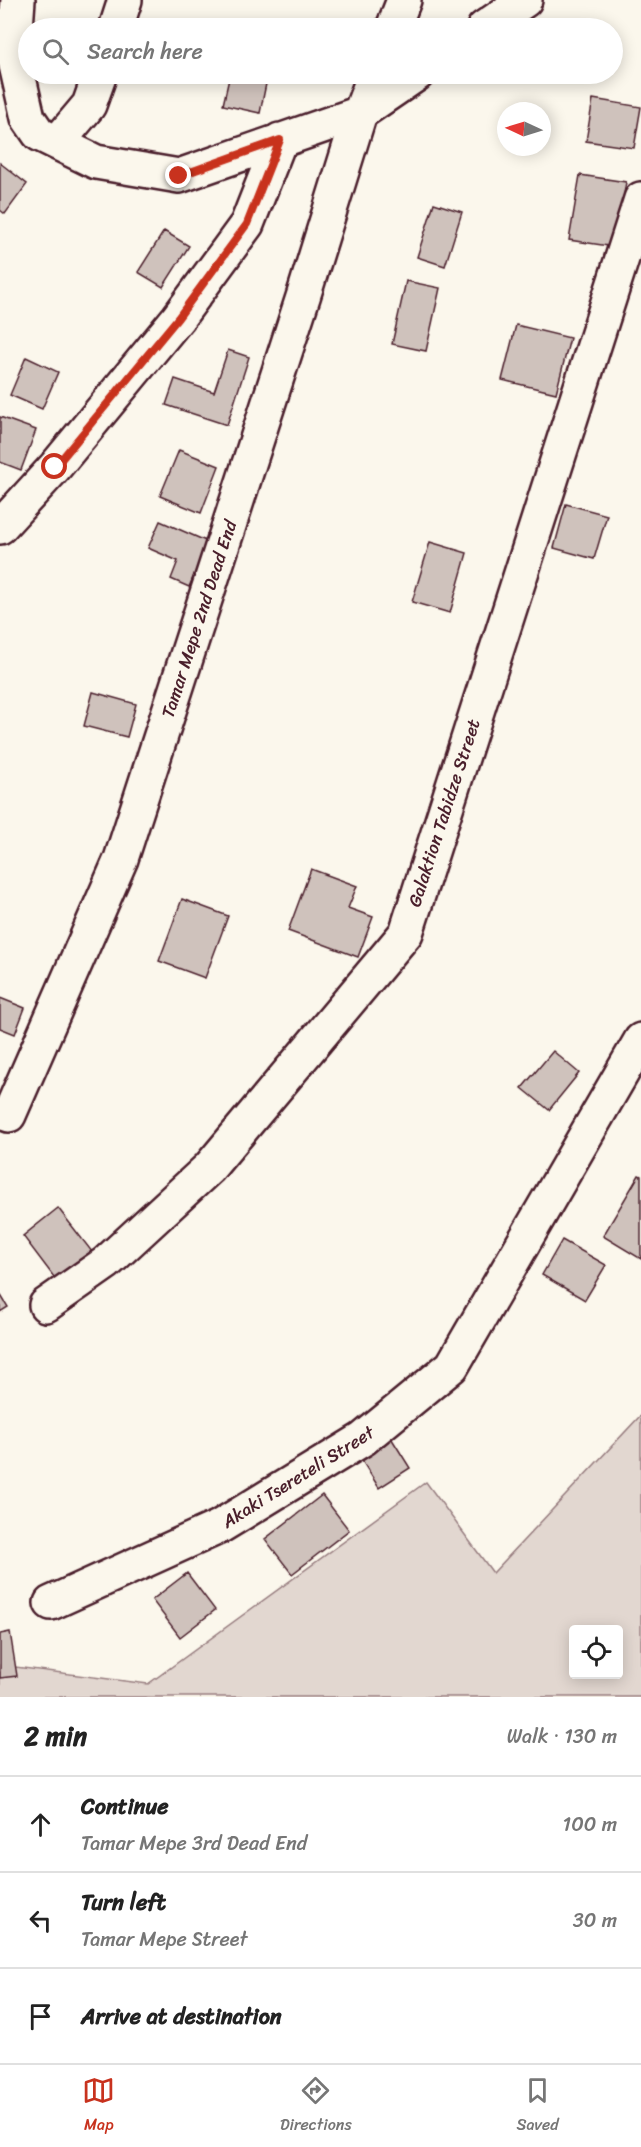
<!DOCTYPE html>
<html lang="en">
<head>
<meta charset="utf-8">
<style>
	body { margin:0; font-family:Sriracha,sans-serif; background:#f2f2f2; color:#222 }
	.controls { position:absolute; right:18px; bottom:18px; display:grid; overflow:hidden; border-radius:6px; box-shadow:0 3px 15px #0003 }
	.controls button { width:54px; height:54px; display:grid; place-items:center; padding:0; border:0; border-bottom:2px solid #e0e0e0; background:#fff; color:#222; font:30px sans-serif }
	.compass { position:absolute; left:497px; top:102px; width:54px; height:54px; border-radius:50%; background:#fff; box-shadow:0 3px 15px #0003; rotate:274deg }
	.stop { position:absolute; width:18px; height:18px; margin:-14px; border:4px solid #c8321e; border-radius:50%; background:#fff }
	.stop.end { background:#c8321e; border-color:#fff; box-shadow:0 2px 6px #0008 }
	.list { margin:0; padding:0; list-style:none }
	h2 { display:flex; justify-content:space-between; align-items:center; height:78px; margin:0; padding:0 24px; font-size:26px }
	h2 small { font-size:20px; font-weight:400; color:#767676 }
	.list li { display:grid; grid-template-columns:39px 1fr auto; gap:18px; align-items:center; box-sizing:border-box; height:96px; padding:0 24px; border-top:2px solid #e0e0e0 }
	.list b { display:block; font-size:22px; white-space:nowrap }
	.list p { margin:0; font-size:20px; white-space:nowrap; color:#767676 }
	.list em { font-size:20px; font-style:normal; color:#767676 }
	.icon { flex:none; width:33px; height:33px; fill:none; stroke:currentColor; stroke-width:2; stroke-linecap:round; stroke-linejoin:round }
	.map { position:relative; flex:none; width:641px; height:1697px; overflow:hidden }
	.search { position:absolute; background:#fff; box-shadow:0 3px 15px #0003; left:18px; right:18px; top:18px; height:66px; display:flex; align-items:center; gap:15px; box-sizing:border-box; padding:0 21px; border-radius:33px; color:#767676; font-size:22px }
	.sheet { height:366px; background:#fff }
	nav { display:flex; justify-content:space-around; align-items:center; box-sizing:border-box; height:84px; border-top:2px solid #e0e0e0; background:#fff; font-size:16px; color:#767676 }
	nav a { display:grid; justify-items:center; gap:3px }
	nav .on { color:#c8321e }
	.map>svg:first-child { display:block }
	.green { fill:#e2d7d0; stroke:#967b7e; stroke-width:1.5; fill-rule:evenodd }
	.building { fill:#cfc2bc; stroke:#4a1f2b; stroke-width:1.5 }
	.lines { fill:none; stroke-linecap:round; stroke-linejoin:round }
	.minor-casing { stroke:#4a1f2b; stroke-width:38 }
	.minor { stroke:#fbf7ec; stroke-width:33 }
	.route { stroke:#c8321e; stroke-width:8 }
	.labels { text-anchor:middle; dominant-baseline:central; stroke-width:4.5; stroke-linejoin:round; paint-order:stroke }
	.street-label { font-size:18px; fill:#4a1f2b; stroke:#fbf7ec }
</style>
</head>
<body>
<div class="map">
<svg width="641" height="1697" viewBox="0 0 641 1697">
	<rect width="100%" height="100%" fill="#fbf7ec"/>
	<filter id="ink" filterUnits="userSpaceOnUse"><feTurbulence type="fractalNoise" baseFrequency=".0167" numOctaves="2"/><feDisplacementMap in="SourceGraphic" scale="12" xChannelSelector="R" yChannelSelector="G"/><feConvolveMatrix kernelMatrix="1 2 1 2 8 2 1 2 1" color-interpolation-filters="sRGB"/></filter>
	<g filter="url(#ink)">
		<path class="green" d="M641,1415V1697H0V1665L148,1684L426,1482L493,1573ZM574,1630H618V1674H574Z"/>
		<path class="building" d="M230,74H268L260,113L223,105Z
			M593,99L641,107L634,148L586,141Z
			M0,163L27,184L5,214L0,210Z
			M580,175L626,182L615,247L569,240Z
			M434,203L462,212L445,266L417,257Z
			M164,231L189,246L163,287L138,272Z
			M406,281L440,288L426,351L392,344Z
			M516,325L570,338L556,393L502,380Z
			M228,350L249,357L227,425L166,405L175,379L214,392Z
			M26,357L58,372L42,409L10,395Z
			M0,417L36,430L21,470L0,462Z
			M179,450L219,466L201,513L160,496Z
			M566,504L607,515L594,559L554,548Z
			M160,521L208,542L189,587L171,579L178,561L148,548Z
			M430,542L467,553L450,613L412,602Z
			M93,692L136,704L127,737L84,726Z
			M311,869L357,886L348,908L373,917L358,957L288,931Z
			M182,899L228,916L205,978L159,961Z
			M0,998L25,1008L15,1034L0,1028Z
			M553,1051L579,1073L549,1110L522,1088Z
			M639,1175L641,1176V1259L603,1236Z
			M58,1208L93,1253L57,1281L23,1236Z
			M562,1240L606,1265L585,1300L542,1275Z
			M0,1294L8,1307L0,1312Z
			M390,1436L410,1468L379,1488L359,1456Z
			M322,1495L349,1530L292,1574L265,1539Z
			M187,1573L215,1610L180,1637L152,1600Z
			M10,1632L17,1676L0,1678V1634Z"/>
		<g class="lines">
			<defs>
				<path id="minor" d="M18,0L14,56L28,118L39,134L96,162L179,176L360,113L417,74
					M116,28L125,0
					M393,28L404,0
					M484,28L525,0
					M57,143L89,105L100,74
					M0,527L55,467L178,318L247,224L280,140
					M9,1115L121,859L304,294L360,113L375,74
					M46,1305L106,1263L209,1168L406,933L641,199
					M51,1603L219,1527L363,1439L452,1366L641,1040"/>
			</defs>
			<use href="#minor" class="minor-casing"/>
			<use href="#minor" class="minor"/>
		</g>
	</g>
	<g class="lines" filter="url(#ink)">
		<path class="route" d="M55,467L178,318L247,224L280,140L179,176"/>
	</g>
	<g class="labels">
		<g class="street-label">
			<text transform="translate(199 619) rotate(-72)">Tamar Mepe 2nd Dead End</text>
			<text transform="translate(444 813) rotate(-72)">Galaktion Tabidze Street</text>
			<text transform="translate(298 1477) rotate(-32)">Akaki Tsereteli Street</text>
		</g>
	</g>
</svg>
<div class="controls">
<button><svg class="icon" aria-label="locate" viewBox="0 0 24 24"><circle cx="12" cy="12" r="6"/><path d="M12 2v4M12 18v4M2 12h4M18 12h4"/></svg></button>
</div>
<svg class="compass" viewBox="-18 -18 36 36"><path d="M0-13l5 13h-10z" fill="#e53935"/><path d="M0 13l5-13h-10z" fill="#767676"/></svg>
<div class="stop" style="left:55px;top:467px"></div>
<div class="stop end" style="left:179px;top:176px"></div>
<div class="search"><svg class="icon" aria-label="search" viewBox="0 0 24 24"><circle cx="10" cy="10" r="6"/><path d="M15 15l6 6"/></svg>Search here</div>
</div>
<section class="sheet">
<h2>2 min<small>Walk · 130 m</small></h2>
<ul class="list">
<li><svg class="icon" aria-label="ahead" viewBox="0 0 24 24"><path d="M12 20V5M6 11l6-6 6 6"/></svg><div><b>Continue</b><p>Tamar Mepe 3rd Dead End</p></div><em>100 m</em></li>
<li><svg class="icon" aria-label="left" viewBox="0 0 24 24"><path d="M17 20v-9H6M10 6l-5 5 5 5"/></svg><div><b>Turn left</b><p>Tamar Mepe Street</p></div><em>30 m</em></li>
<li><svg class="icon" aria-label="arrive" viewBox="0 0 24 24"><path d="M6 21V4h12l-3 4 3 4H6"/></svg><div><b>Arrive at destination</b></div></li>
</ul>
</section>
<nav>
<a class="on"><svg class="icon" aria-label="map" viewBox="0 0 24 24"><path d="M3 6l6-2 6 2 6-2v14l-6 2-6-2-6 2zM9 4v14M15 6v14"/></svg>Map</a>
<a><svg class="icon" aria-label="directions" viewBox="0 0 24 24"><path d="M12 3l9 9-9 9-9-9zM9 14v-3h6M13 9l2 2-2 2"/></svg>Directions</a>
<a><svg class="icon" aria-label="saved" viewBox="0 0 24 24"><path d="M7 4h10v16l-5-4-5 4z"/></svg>Saved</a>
</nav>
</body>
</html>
